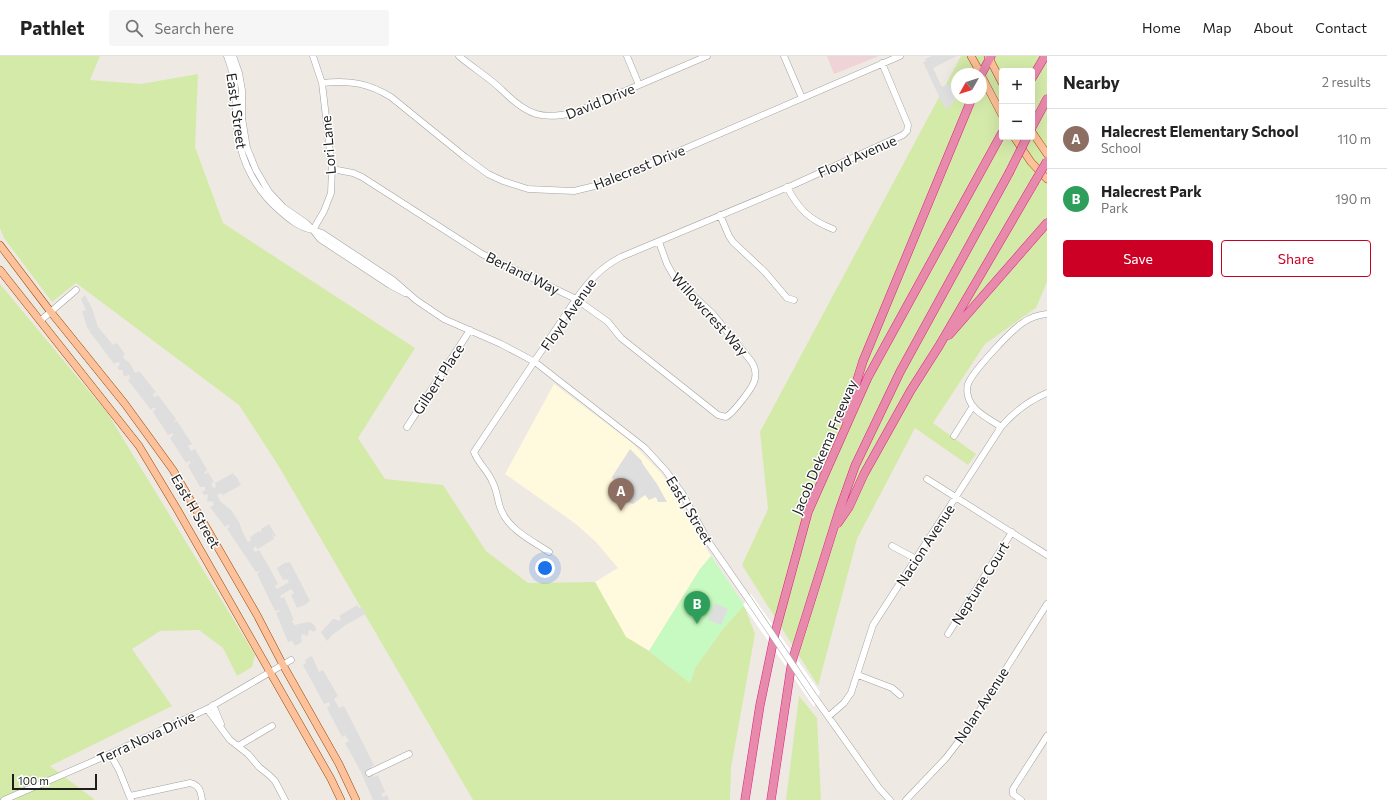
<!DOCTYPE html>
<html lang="en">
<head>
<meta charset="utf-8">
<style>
	body { margin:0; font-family:Commissioner,sans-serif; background:#f6f6f6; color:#222 }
	.controls { position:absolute; right:12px; top:12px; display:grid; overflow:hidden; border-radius:4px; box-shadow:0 4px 16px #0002 }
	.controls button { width:36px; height:36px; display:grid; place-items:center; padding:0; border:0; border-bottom:1px solid #e0e0e0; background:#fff; color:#222; font:20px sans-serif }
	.compass { position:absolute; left:951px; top:12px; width:36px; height:36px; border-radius:50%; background:#fff; box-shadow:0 4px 16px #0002; rotate:231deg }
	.scale { position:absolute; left:12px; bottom:10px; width:85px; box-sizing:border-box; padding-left:4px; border:2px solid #1e1e1e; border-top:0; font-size:11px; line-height:14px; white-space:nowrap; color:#1e1e1e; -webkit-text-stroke:3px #fff; paint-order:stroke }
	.you { position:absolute; left:545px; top:512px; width:14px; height:14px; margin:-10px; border:3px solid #fff; border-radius:50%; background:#1a73e8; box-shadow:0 0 0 6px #1a73e833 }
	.badge { display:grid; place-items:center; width:26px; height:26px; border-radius:50%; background:#cc0024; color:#fff; font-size:13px; font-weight:700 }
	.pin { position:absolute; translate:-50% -33px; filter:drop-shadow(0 1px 2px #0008) }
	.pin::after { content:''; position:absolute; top:21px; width:14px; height:12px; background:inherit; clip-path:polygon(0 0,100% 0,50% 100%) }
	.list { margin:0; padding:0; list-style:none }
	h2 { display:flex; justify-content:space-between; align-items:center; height:52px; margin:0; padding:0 16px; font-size:17px }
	h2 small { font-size:13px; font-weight:400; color:#767676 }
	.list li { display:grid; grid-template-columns:26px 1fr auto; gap:12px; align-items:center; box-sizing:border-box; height:60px; padding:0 16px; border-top:1px solid #e0e0e0 }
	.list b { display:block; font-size:15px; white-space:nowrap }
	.list p { margin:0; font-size:13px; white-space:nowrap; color:#767676 }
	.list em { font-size:13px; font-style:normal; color:#767676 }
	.actions { display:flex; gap:8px; padding:12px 16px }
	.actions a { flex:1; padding:9px 0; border:1px solid #cc0024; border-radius:4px; text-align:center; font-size:14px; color:#cc0024 }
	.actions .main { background:#cc0024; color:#fff }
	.icon { flex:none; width:22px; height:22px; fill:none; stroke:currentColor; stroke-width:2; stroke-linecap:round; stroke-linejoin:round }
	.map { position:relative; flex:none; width:1047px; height:744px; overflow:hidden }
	header { display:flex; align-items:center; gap:24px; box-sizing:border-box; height:56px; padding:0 20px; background:#fff; border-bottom:1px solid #e0e0e0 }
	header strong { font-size:19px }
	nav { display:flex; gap:22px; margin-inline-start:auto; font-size:14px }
	.search { width:280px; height:36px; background:#f6f6f6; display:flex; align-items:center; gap:10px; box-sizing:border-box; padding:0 14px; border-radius:4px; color:#767676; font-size:15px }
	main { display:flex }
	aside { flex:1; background:#fff }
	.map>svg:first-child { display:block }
	.commercial { fill:#f0d3d7 }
	.education { fill:#fff9dd }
	.grass { fill:#d4eaa9; fill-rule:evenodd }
	.park { fill:#c6fac0 }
	.parking { fill:#dedede }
	.pier { fill:#fff }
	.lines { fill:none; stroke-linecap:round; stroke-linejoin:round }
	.minor-casing { stroke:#a2a2a2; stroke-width:7 }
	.major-casing { stroke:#984b00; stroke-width:8 }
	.highway-casing { stroke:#db2282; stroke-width:9 }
	.minor { stroke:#fff; stroke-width:6 }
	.major { stroke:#fdc19b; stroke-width:7 }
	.highway { stroke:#e78aac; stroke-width:8 }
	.minor-bridge-casing { stroke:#a2a2a2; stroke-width:7; stroke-linecap:butt }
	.highway-bridge-casing { stroke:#db2282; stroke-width:9; stroke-linecap:butt }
	.minor-bridge { stroke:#fff; stroke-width:6 }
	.highway-bridge { stroke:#e78aac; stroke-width:8 }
	.labels { text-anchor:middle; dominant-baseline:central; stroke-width:3; stroke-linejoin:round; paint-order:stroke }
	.street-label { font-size:14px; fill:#1e1e1e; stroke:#fff }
</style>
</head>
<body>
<header>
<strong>Pathlet</strong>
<div class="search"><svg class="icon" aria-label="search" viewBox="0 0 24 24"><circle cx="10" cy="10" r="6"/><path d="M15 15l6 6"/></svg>Search here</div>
<nav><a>Home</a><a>Map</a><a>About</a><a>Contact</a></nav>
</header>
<main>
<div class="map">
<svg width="1047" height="744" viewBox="0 0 1047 744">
	<rect width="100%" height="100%" fill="#efe9e4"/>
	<path class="commercial" d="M827,0H879L834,18Z"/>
	<path class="education" d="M554,328L631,386L662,418L711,500L700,513L649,595L626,581L595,526L618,512L596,486L576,468L505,418Z"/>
	<path class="grass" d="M0,0H100L90,24L141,28L198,18L195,91L223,167L415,292L358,382L385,423L443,429L486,495L528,527L595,526L626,581L649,595L690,627L695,612L723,573L744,549L755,578L731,712L730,744H473L278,409L239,349L76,227L52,246L4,182L0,172Z
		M961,0H1047V226L1036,252L985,288L933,367L976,398L968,409L915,372L857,483L818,630L742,509L768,453L760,376ZM1002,15H1032V81H1002ZM957,18H981V42H957Z
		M0,228L108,358L255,599L252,611L237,620L223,592L199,574L160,575L132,593L172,650L50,710L94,743L93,744H0Z
		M799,640L817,662L821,744H786Z"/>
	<path class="park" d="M711,500L744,549L723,573L695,612L690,627L649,595L700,513Z"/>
	<path class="parking" d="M932,0H957L933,12L942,31L957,24V38L953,48L945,53L923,6L926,5L925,3Z
		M85,239L92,252L98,271L113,289L117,287L125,298L123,300V302L130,307L135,317L139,315L156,336L153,338V340L155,341L158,339L176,363L173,366L177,365L192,388L188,390L191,395L195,393L207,414L204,417L206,418L208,416L214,426L211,428L212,430L214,432L216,431L215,427L233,417L235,420H236L241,429L223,439L220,437L217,439L221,446L231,454L239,466L244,479L248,486L251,485L250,481L259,475L260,476L262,475L261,473L269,468L276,480L275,481L272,478L274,483L258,493L255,490L253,493L255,496L259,494L268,509L278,528L275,530L277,533L289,526L287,523L283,524L277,512L286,506L287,507L290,506L310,545L307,547V548L297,552L291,539L294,537L292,534L291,533L280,540L281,542L284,541L294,564L291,565L295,569L307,566L312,567L316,572V574L314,576L311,574H309L308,579L306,580L304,578L302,579L301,580L302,586L295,590L292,585L288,586L276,557L280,555L279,554L275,555L257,518L260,515L256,516L227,473L230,470L228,469L225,471L210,451L214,449L213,446L210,445L208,446L207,444L208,440L207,438L204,439L202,436L205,434V431H200L188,410L191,406L189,405L186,407L170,382L173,379V377L168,379L153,356L156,352H153L151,354L128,324L130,322L129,319H128L125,321L123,318V314H119L117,311L119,310L120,307L117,306L114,308L93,280L89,275L92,273L88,274L82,255L86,254L81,243Z
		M630,393L642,405V407L657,428L667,446H658L656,441L649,444L645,439L633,448L623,445L612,421Z
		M715,547L728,553L721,569L708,564Z
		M357,549L359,552L362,551L366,558L347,568L332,579L327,585L321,576L333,563H335L339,565L341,563L339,560Z
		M311,600L313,602L319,616L323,614L338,640L334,643L339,652L344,650L374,709L370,712L374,721L378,719L385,736L381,738L383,741L387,739L389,744H373L361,716L345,687L349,685L345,679L342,681L327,652L330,649L329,646L324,648L303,609L306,607L305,604Z"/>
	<path class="pier" d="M751,538L820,636L814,651L743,549Z"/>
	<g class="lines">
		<defs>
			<path id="minor" d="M227,0C231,11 235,21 235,33C237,48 235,63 238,78C242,108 257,135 279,154C289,163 300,172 313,174L320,183L390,229L405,237
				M233,0L239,17L242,34V62L247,92L256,114L269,136L283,151L306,167L313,174L322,177L393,224L416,244L444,263L501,288L535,306L645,392L666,415L682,437L708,485L749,544
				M459,0C473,12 490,22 503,35C527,59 542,65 576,56L707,0
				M627,0L639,29
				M784,0L802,42
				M322,27C350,24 368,27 391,41L465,101L488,118L503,125L528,133L550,134L574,135L603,128L900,0
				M332,113L353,117L362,121L482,198L576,243L608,266L621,282L718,359L726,361C733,357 751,334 754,326C757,318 755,311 751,305L712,257L676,224L667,208L659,186
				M787,131C799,154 810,164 833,173
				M720,159L729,180L733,186L765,216L787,242L794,244
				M313,174L324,155L331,137L332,113L322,27L313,0
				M40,265L76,234
				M407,371L470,274
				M1001,371C990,363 971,355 968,340C967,337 967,331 968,328C973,315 1012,273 1024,266C1031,261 1039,259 1047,258
				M954,380L973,350
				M927,423L1047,499
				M892,490L916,503
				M549,496C531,484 507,473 500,451C497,442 497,434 492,425C488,415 478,407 474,396L576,243C590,224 600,212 621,201L793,129L903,79L907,75L908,69L882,7
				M948,578L1012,476
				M858,619L892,632L900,639
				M813,639L879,732L890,744
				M213,649L221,668
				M207,653L230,684L248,698L259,711L269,719L275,725L285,744
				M829,660L844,647L851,637L873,569L1001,371C1014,356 1028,345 1047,337
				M238,690L272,670
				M110,698L119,714L131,744
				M369,717L409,698
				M130,740L190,727C199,729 201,735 202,744
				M4,744L110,698L207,653L291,604
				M906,744L946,702L966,676L1047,548
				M1021,744L1013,738V733L1047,680"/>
			<path id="major" d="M971,0L981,18
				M988,0L1002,27
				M981,19L1002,59
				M1032,76L1047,98
				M1014,81L1031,106L1047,123
				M0,189L50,255L125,348L173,414L257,559L283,609L339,708L356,744
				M0,214L139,390L177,453L331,723L341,744"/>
			<path id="highway" d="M981,19L991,0
				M1032,22L1045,0
				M1032,71L1047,43
				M949,279L1047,167
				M845,363L863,305L972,42
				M838,467L849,451L864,418L911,334L939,290L1034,127
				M745,744L760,649L775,577L808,456L868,321L1002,77
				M771,744L792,605L839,455L855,410L900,316L1009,117"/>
		</defs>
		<use href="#minor" class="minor-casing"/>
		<use href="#major" class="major-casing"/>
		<use href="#highway" class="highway-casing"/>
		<use href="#minor" class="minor"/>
		<use href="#major" class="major"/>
		<use href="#highway" class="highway"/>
		<defs>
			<path id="minor-bridge" d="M749,544L813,639"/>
			<path id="highway-bridge" d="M1009,117L1027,81
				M1034,127L1047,105"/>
		</defs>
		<use href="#minor-bridge" class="minor-bridge-casing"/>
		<use href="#highway-bridge" class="highway-bridge-casing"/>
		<use href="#minor-bridge" class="minor-bridge"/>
		<use href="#highway-bridge" class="highway-bridge"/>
	</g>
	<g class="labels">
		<g class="street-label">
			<text transform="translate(600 45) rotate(-22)">David Drive</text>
			<text transform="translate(237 55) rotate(82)">East J Street</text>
			<text transform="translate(328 89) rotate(-95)">Lori Lane</text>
			<text transform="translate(857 100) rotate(-24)">Floyd Avenue</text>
			<text transform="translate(639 111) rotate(-22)">Halecrest Drive</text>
			<text transform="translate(523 217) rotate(26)">Berland Way</text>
			<text transform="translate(568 258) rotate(-55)">Floyd Avenue</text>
			<text transform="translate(710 258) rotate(48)">Willowcrest Way</text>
			<text transform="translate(438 323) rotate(-57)">Gilbert Place</text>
			<text transform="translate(824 391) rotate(-67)">Jacob Dekema Freeway</text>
			<text transform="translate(690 454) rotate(59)">East J Street</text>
			<text transform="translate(196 455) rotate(60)">East H Street</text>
			<text transform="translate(925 489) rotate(-57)">Nacion Avenue</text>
			<text transform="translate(980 527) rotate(-58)">Neptune Court</text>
			<text transform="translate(981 649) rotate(-57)">Nolan Avenue</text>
			<text transform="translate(146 681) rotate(-25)">Terra Nova Drive</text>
		</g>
	</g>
</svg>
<div class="controls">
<button>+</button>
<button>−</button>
</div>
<svg class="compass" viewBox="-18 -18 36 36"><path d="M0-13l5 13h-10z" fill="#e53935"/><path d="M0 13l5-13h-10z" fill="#767676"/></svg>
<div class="scale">100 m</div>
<div class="you"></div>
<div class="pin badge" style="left:621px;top:455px;background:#8d6e63">A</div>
<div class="pin badge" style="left:697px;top:568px;background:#2e9e5b">B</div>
</div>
<aside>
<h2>Nearby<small>2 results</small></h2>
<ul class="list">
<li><span class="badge" style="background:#8d6e63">A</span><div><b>Halecrest Elementary School</b><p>School</p></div><em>110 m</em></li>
<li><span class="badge" style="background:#2e9e5b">B</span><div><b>Halecrest Park</b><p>Park</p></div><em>190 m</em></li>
</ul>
<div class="actions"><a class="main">Save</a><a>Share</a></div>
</aside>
</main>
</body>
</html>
